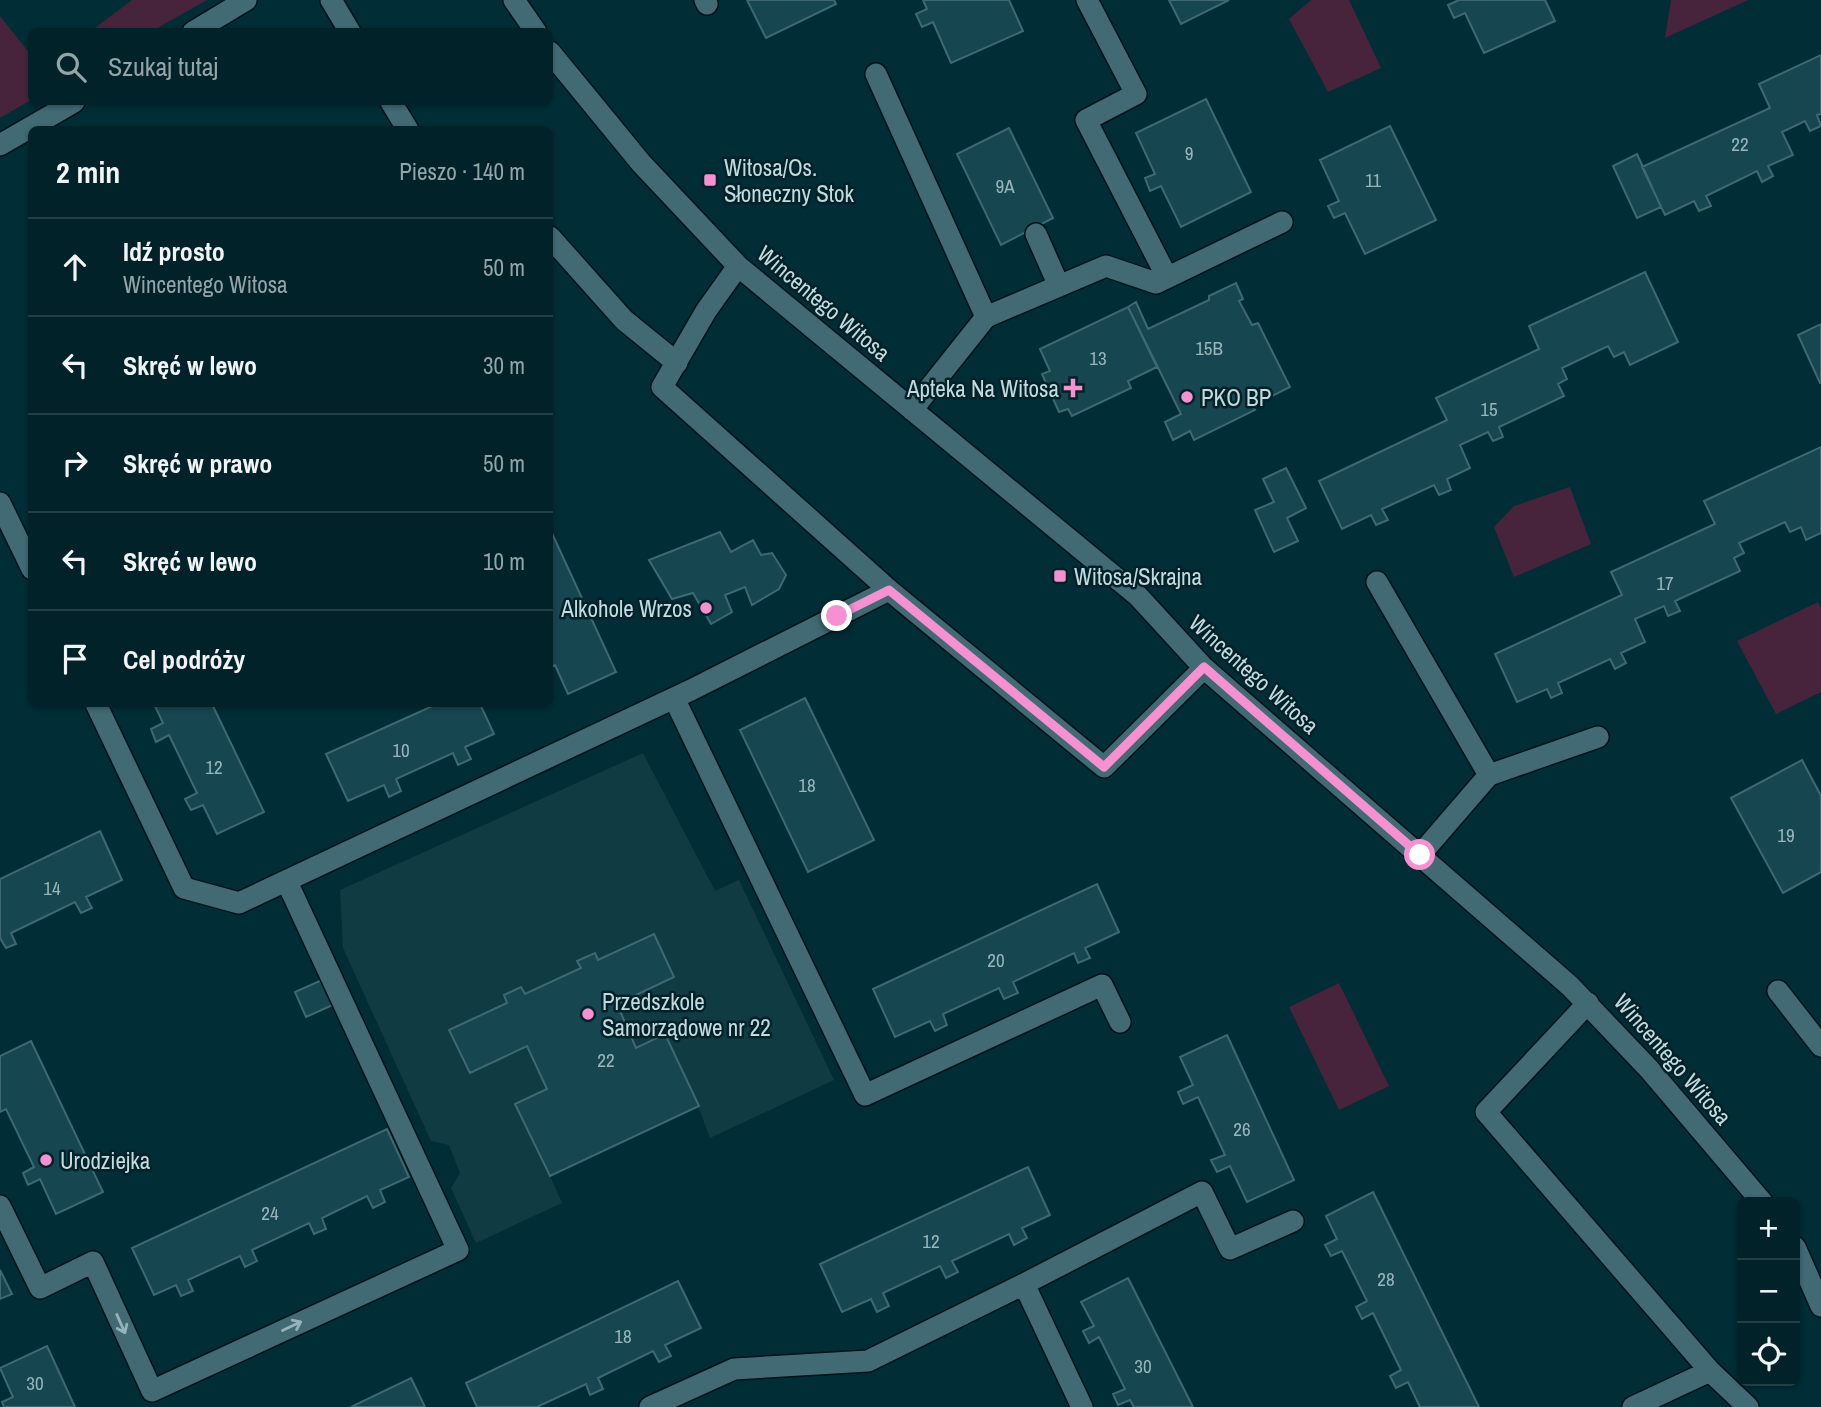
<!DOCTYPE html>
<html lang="pl">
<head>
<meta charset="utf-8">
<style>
	body { margin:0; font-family:"Archivo Narrow",sans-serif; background:#0a2a30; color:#f1f3f6 }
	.controls { position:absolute; right:21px; bottom:21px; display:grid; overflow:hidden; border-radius:10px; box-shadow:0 2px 5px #0004 }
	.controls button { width:63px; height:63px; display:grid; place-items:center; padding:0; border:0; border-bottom:2px solid #223f45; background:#002228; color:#f1f3f6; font:35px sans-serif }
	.stop { position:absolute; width:21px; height:21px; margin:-16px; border:5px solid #f590d1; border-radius:50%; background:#fff }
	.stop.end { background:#f590d1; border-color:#fff; box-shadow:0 2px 7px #0008 }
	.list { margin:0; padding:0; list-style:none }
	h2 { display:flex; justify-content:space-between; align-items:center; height:91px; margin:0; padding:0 28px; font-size:30px }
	h2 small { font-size:23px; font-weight:400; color:#95a4a8 }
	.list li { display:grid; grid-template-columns:46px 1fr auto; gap:21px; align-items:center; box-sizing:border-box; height:98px; padding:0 28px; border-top:2px solid #223f45 }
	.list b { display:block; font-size:26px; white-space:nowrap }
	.list p { margin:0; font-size:23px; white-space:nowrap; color:#95a4a8 }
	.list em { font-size:23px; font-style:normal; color:#95a4a8 }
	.icon { flex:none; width:38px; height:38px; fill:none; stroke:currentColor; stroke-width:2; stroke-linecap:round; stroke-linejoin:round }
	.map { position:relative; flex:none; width:1821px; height:1407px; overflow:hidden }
	.search { position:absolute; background:#002228; box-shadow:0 2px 5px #0004; left:28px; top:28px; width:525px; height:77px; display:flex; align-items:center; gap:18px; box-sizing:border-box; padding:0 24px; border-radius:10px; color:#95a4a8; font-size:26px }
	.panel { position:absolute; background:#002228; box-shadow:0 2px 5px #0004; left:28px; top:126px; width:525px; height:581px; border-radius:10px }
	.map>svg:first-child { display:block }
	.built { fill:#113b43 }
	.green { fill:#47243b }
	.building { fill:#164650; stroke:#3f6972; stroke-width:2 }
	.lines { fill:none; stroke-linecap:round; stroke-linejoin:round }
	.minor-casing { stroke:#011318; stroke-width:24 }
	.minor { stroke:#416a74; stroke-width:21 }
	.oneway { stroke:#96b3ba }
	.route { stroke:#f590d1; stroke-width:9 }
	.poi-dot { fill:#f590d1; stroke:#022229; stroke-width:2.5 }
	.labels { text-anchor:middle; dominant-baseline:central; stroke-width:5; stroke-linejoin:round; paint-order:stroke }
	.number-label { font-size:19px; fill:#98b5bb }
	.poi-label { font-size:23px; fill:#c4dadf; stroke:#022229; text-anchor:start }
	.street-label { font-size:23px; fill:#c4dadf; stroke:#022229 }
</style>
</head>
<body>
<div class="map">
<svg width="1821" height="1407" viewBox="0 0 1821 1407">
	<rect width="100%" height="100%" fill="#002d36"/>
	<path class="built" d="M643,753L715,891L739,880L834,1080L710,1138L698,1106L550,1176L562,1203L476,1243L451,1188L460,1173L449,1145L431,1141L343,948L340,890Z"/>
	<path class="green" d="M132,0H207L152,31H91Z
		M1311,0H1349L1381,68L1328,92L1289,19Z
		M1671,0H1748L1665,38Z
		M0,16L31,55V100L0,118Z
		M1570,487L1591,544L1514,577L1494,527L1514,506Z
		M1818,602L1821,608V692L1776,714L1737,641Z
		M1339,983L1389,1086L1339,1110L1289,1007Z"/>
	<path class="building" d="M747,0H834L836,4L766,38Z
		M923,0H1009L1023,31L951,63L933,22L922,27L916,14L927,9Z
		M1169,0H1229L1181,24Z
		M1459,0H1545L1555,21L1484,53L1465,13L1454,18L1448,5Z
		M1821,55V114L1817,115L1821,126L1810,131L1805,121L1782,132L1793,155L1768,166L1773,176L1762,182L1757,171L1706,196L1711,206L1699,211L1694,201L1665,215L1642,167L1770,108L1759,84Z
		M1206,99L1251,192L1181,227L1161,186L1150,191L1145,178L1155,174L1136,133Z
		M1390,126L1436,220L1365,254L1345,213L1334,218L1328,206L1339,201L1320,160Z
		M1009,128L1053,218L1001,245L957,154Z
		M1637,154L1661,207L1637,218L1613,166Z
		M1645,272L1678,342L1630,365L1624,352L1614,357L1608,346L1562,368L1567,379L1558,384L1564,396L1499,427L1503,437L1493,441L1488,432L1460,445L1470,468L1447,479L1451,490L1439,495L1434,485L1382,509L1388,520L1376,525L1371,515L1342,529L1319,481L1447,420L1436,398L1539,349L1529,326Z
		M1236,283L1243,299L1239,301L1252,325L1258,323L1290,387L1252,406L1255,410L1194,440L1190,431L1173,440L1165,422L1181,414L1128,307L1136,302L1148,329L1209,300V296Z
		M1128,307L1157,367L1128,381L1131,388L1072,416L1068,409L1059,412L1042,374L1050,371L1040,349Z
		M1821,324V383H1820L1798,335Z
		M1821,447V533L1806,540L1801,527L1790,532L1785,522L1739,543L1744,553L1734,558L1740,571L1675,601L1680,611L1668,616L1664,606L1635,619L1645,642L1621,653L1626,663L1615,669L1610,659L1558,683L1562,693L1551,698L1547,689L1517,702L1495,654L1622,595L1611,572L1715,524L1704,501Z
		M1286,468L1306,508L1287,518L1298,541L1274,552L1255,510L1274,502L1263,479Z
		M550,529L616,672L568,694L555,665L550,668Z
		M720,532L731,552L753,540L761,555L772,553L786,575L779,589L752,605L745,587L725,595L732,612L711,624L693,593L672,599L649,560Z
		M805,698L874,840L808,872L740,730Z
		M154,704H212L264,812L217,834L203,805L191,810L185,799L197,793L169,735L156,742L151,729L163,723Z
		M437,704H480L494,734L465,747L471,759L458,765L453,753L396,779L401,791L389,797L384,785L348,801L326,754Z
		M1802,760L1821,796V872L1783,893L1731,798Z
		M100,831L122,880L86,897L92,908L81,913L75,902L11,933L16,944L6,948L0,938V879Z
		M1097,884L1119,932L1085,948L1090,958L1078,963L1074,953L1013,982L1018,993L1004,999L999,988L943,1014L947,1025L935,1031L930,1021L895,1037L873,989Z
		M654,934L674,977L617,1004L636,1048L665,1034L699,1106L550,1176L515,1104L547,1089L527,1046L470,1073L449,1030L507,1003L504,995L521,987L525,994L581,968L577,961L595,953L598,960Z
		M324,979L335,1004L306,1017L295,992Z
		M1227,1035L1294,1180L1247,1202L1230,1166L1217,1172L1211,1160L1225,1155L1198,1097L1183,1104L1178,1092L1193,1085L1180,1057Z
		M31,1041L103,1192L56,1214L40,1179L28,1185L23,1173L34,1167L6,1109L0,1112V1056Z
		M387,1129L409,1177L380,1190L385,1202L373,1208L367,1196L322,1218L326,1229L314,1234L309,1223L252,1250L257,1261L245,1267L240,1256L188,1280L193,1291L181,1296L176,1285L154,1295L132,1248Z
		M1028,1167L1050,1215L1022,1228L1027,1238L1014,1245L1009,1234L952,1261L958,1272L946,1278L940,1266L883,1293L889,1306L877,1312L871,1299L842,1312L820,1264Z
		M1373,1192L1479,1407H1420L1408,1382L1396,1388L1390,1376L1401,1370L1373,1313L1362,1319L1356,1307L1367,1301L1342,1251L1331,1256L1325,1245L1337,1239L1326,1216Z
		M0,1270L12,1294L0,1299Z
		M1128,1278L1193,1407H1134L1130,1400L1118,1405L1113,1394L1125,1389L1099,1337L1089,1343L1083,1331L1094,1326L1081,1302Z
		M678,1281L701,1328L665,1345L671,1356L659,1362L653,1351L598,1378L603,1389L590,1395L586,1384L537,1407H477L466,1383Z
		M47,1346L75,1407H4L2,1402L13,1397L0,1368Z
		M411,1378L425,1407H351Z"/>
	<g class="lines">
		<defs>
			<path id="minor" d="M331,0L350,32
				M514,0L536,32
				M705,0L707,4
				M1087,0L1136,94L1086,120L1167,277
				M193,32L246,0
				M550,52L641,163L738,266L1138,596L1204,668L1570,986L1649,1069L1762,1202
				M876,74L986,317
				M391,102L408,130
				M0,145L74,102
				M1036,234L1059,286
				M550,237L624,320L677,363
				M738,266L706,311L662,387L889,590
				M912,410L986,317L1106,266L1156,283L1282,222
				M0,503L32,569
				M1377,582L1489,775
				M674,698L865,1095L1102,985L1120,1022
				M96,704L184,888L239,903L691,690L889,590L1104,767L1204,668
				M1420,855L1489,775L1598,737
				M1778,991L1821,1046
				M1588,1003L1486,1112L1710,1371L1633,1407
				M0,1206L40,1288L93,1262L152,1391L458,1250L287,882
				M1795,1247L1821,1306
				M1024,1284L1202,1192L1230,1249L1293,1221
				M1710,1371L1748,1407
				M650,1407L734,1369L868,1361L1024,1284L1082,1407"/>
		</defs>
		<use href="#minor" class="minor-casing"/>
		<use href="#minor" class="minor"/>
	</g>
	<defs><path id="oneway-shaft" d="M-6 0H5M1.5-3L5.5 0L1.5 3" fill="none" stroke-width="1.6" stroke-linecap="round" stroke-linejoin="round" transform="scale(1.75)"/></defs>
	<g class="oneway">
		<use href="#oneway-shaft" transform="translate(121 1324) rotate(66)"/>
		<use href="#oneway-shaft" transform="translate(292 1326) rotate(-25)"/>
	</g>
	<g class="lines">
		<path class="route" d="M837,616L889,590L1104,767L1204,667L1420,855"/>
	</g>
	<g class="poi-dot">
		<rect x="703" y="173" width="14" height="14" rx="3.5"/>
		<path d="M1069.5 377.5h7v7h7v7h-7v7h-7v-7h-7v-7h7z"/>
		<circle cx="1187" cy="397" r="7"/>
		<rect x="1053" y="569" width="14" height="14" rx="3.5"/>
		<circle cx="706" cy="608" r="7"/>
		<circle cx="588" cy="1014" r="7"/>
		<circle cx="46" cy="1160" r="7"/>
	</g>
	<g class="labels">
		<g class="number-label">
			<text x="1740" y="144">22</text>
			<text x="1189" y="153">9</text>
			<text x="1373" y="180">11</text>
			<text x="1005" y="186">9A</text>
			<text x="1209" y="348">15B</text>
			<text x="1098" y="358">13</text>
			<text x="1489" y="409">15</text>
			<text x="1665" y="583">17</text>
			<text x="401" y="750">10</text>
			<text x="214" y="767">12</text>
			<text x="807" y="785">18</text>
			<text x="1786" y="835">19</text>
			<text x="52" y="888">14</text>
			<text x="996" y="960">20</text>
			<text x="606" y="1060">22</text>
			<text x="1242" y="1129">26</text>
			<text x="270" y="1213">24</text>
			<text x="931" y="1241">12</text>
			<text x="1386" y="1279">28</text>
			<text x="623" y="1336">18</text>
			<text x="1143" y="1366">30</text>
			<text x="35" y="1383">30</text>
		</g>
		<g class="poi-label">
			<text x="724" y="167">Witosa/Os.<tspan x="724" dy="26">Słoneczny Stok</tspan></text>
			<text x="1059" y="388" text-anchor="end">Apteka Na Witosa</text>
			<text x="1201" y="397">PKO BP</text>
			<text x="1074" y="576">Witosa/Skrajna</text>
			<text x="692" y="608" text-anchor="end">Alkohole Wrzos</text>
			<text x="602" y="1001">Przedszkole<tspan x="602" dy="26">Samorządowe nr 22</tspan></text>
			<text x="60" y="1160">Urodziejka</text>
		</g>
		<g class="street-label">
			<text transform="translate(824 303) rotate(40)">Wincentego Witosa</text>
			<text transform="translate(1254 674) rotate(42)">Wincentego Witosa</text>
			<text transform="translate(1673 1059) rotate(49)">Wincentego Witosa</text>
		</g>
	</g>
</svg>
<div class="controls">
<button>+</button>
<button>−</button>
<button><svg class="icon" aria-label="locate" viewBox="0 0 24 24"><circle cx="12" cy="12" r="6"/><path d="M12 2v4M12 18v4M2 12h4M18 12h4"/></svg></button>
</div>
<div class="stop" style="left:1420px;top:855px"></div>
<div class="stop end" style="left:837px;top:616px"></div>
<div class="search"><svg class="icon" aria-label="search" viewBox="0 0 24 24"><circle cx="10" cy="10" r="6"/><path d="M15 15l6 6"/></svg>Szukaj tutaj</div>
<section class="panel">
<h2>2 min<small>Pieszo · 140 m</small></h2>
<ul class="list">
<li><svg class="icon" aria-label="ahead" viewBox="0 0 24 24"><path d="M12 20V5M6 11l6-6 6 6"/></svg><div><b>Idź prosto</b><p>Wincentego Witosa</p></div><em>50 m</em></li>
<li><svg class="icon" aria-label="left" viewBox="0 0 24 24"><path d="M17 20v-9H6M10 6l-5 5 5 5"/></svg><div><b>Skręć w lewo</b></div><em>30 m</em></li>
<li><svg class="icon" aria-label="right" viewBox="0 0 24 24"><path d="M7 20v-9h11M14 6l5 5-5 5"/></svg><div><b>Skręć w prawo</b></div><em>50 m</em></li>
<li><svg class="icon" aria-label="left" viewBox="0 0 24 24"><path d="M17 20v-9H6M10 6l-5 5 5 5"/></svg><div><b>Skręć w lewo</b></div><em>10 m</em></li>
<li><svg class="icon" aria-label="arrive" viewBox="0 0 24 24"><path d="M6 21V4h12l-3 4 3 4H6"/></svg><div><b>Cel podróży</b></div></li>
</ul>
</section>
</div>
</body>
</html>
